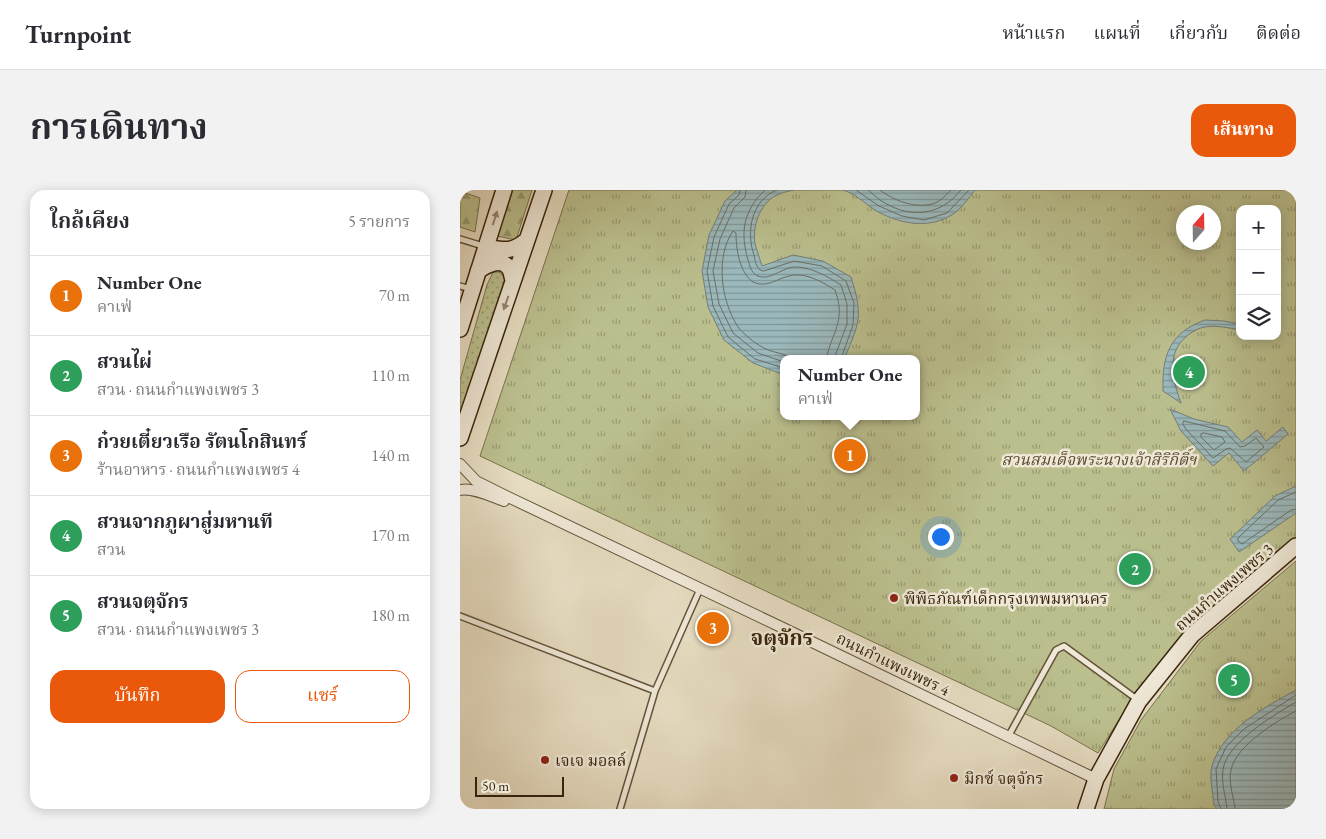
<!DOCTYPE html>
<html lang="th">
<head>
<meta charset="utf-8">
<style>
	body { margin:0; font-family:"EB Garamond","Noto Serif Thai",serif; background:#f2f2f3; color:#2b2b33 }
	.controls { position:absolute; right:15px; top:15px; display:grid; overflow:hidden; border-radius:10px; box-shadow:0 2px 12px #0003 }
	.controls button { width:45px; height:45px; display:grid; place-items:center; padding:0; border:0; border-bottom:1px solid #e1e1e2; background:#fff; color:#2b2b33; font:25px sans-serif }
	.compass { position:absolute; left:716px; top:15px; width:45px; height:45px; border-radius:50%; background:#fff; box-shadow:0 2px 12px #0003; rotate:20deg }
	.scale { position:absolute; left:15px; bottom:12px; width:89px; box-sizing:border-box; padding-left:5px; border:2px solid #39250d; border-top:0; font-size:14px; line-height:18px; white-space:nowrap; color:#39250d; -webkit-text-stroke:4px #efe8d7; paint-order:stroke }
	.you { position:absolute; left:480px; top:346px; width:18px; height:18px; margin:-12px; border:4px solid #fff; border-radius:50%; background:#1a73e8; box-shadow:0 0 0 8px #1a73e833 }
	.badge { display:grid; place-items:center; width:32px; height:32px; border-radius:50%; background:#ea580c; color:#fff; font-size:16px; font-weight:700 }
	.pin { position:absolute; translate:-50% -50%; border:2px solid #fff; box-shadow:0 1px 5px #0006 }
	.popup { position:absolute; left:320px; top:165px; width:140px; height:65px; box-sizing:border-box; display:grid; place-content:center; border-radius:10px; background:#fff; filter:drop-shadow(0 1px 4px #0005); font-size:16px; white-space:nowrap; color:#7c7c81 }
	.popup b { font-size:19px; color:#2b2b33 }
	.popup::after { content:''; position:absolute; left:50%; top:100%; margin-left:-10px; border:10px solid transparent; border-top-color:#fff }
	.list { margin:0; padding:0; list-style:none }
	h2 { display:flex; justify-content:space-between; align-items:center; height:65px; margin:0; padding:0 20px; font-size:21px }
	h2 small { font-size:16px; font-weight:400; color:#7c7c81 }
	.list li { display:grid; grid-template-columns:32px 1fr auto; gap:15px; align-items:center; box-sizing:border-box; height:80px; padding:0 20px; border-top:1px solid #e1e1e2 }
	.list b { display:block; font-size:19px; white-space:nowrap }
	.list p { margin:0; font-size:16px; white-space:nowrap; color:#7c7c81 }
	.list em { font-size:16px; font-style:normal; color:#7c7c81 }
	.actions { display:flex; gap:10px; padding:15px 20px }
	.actions a { flex:1; padding:11px 0; border:1px solid #ea580c; border-radius:15px; text-align:center; font-size:18px; color:#ea580c }
	.actions .main { background:#ea580c; color:#fff }
	.icon { flex:none; width:28px; height:28px; fill:none; stroke:currentColor; stroke-width:2; stroke-linecap:round; stroke-linejoin:round }
	.map { position:relative; flex:none; width:836px; height:619px; overflow:hidden; border-radius:15px }
	header { display:flex; align-items:center; gap:30px; box-sizing:border-box; height:70px; padding:0 25px; background:#fff; border-bottom:1px solid #e1e1e2 }
	header strong { font-size:24px }
	nav { display:flex; gap:28px; margin-inline-start:auto; font-size:18px }
	.intro { display:flex; align-items:center; justify-content:space-between; box-sizing:border-box; height:120px; padding:0 30px }
	h1 { margin:0; font-size:35px }
	.button { padding:12px 22px; border-radius:15px; background:#ea580c; color:#fff; font-size:18px; font-weight:700 }
	main { display:flex; gap:30px; padding:0 30px }
	aside { flex:1; background:#fff; border-radius:15px; box-shadow:0 2px 12px #0003 }
	.map>svg:first-child { display:block }
	.grass { fill:url(#grass-dots); stroke:#7a724e }
	.forest { fill:url(#forest-firs); stroke:#7a724e }
	.park { fill:url(#park-tufts); stroke:#7a724e; fill-rule:evenodd }
	.water { fill:url(#water-rules); stroke:#747e77 }
	.lines { fill:none; stroke-linecap:round; stroke-linejoin:round }
	.shore { stroke:#6a6f65; stroke-width:1 }
	.lane-casing { stroke:#64533a; stroke-width:8 }
	.street-casing { stroke:#64533a; stroke-width:12 }
	.secondary-casing { stroke:#39250d; stroke-width:18 }
	.lane { stroke:#efe8d7; stroke-width:5 }
	.street { stroke:#efe8d7; stroke-width:10 }
	.secondary { stroke:#efe8d7; stroke-width:15 }
	.oneway { fill:#948672 }
	.poi-dot { fill:#8f2418; stroke:#efe8d7; stroke-width:2 }
	.labels { text-anchor:middle; dominant-baseline:central; stroke-width:5; stroke-linejoin:round; paint-order:stroke }
	.park-label { font-size:16px; font-style:italic; fill:#5a4c2d; stroke:#efe8d7 }
	.street-label { font-size:16px; fill:#39250d; stroke:#efe8d7 }
	.poi-label { font-size:16px; fill:#39250d; stroke:#efe8d7; text-anchor:start }
	.district-label { font-size:21px; font-weight:bold; fill:#39250d; stroke:#efe8d7 }
</style>
</head>
<body>
<header>
<strong>Turnpoint</strong>
<nav><a>หน้าแรก</a><a>แผนที่</a><a>เกี่ยวกับ</a><a>ติดต่อ</a></nav>
</header>
<div class="intro"><h1>การเดินทาง</h1><a class="button">เส้นทาง</a></div>
<main>
<aside>
<h2>ใกล้เคียง<small>5 รายการ</small></h2>
<ul class="list">
<li><span class="badge" style="background:#e8710a">1</span><div><b>Number One</b><p>คาเฟ่</p></div><em>70 m</em></li>
<li><span class="badge" style="background:#2e9e5b">2</span><div><b>สวนไผ่</b><p>สวน · ถนนกำแพงเพชร 3</p></div><em>110 m</em></li>
<li><span class="badge" style="background:#e8710a">3</span><div><b>ก๋วยเตี๋ยวเรือ รัตนโกสินทร์</b><p>ร้านอาหาร · ถนนกำแพงเพชร 4</p></div><em>140 m</em></li>
<li><span class="badge" style="background:#2e9e5b">4</span><div><b>สวนจากภูผาสู่มหานที</b><p>สวน</p></div><em>170 m</em></li>
<li><span class="badge" style="background:#2e9e5b">5</span><div><b>สวนจตุจักร</b><p>สวน · ถนนกำแพงเพชร 3</p></div><em>180 m</em></li>
</ul>
<div class="actions"><a class="main">บันทึก</a><a>แชร์</a></div>
</aside>
<div class="map">
<svg width="836" height="619" viewBox="0 0 836 619">
	<defs>
		<pattern id="grass-dots" width="8" height="8" patternUnits="userSpaceOnUse" patternTransform="scale(1.25)"><rect width="8" height="8" fill="#bbbf8e"/><path d="M2 2h.1M6 6h.1" fill="none" stroke="#999b72" stroke-width="1.8" stroke-linecap="round"/></pattern>
		<pattern id="forest-firs" width="22" height="20" patternUnits="userSpaceOnUse" patternTransform="scale(1.25)"><rect width="22" height="20" fill="#bbbf8e"/><path d="M5 1l3.5 6h-7zM16 11l3.5 6h-7z" fill="#999b72"/></pattern>
		<pattern id="park-tufts" width="24" height="20" patternUnits="userSpaceOnUse" patternTransform="scale(1.25)"><rect width="24" height="20" fill="#bbbf8e"/><path d="M3 7l-1-3M5 7V3M7 7l1-3M15 17l-1-3M17 17v-4M19 17l1-3" fill="none" stroke="#999b72"/></pattern>
		<pattern id="water-rules" width="6" height="5" patternUnits="userSpaceOnUse" patternTransform="scale(1.25)"><rect width="6" height="5" fill="#9bb9bd"/><path d="M0 2.5h6" fill="none" stroke="#7f9698"/></pattern>
	</defs>
	<rect width="100%" height="100%" fill="#e6dcc1"/>
	<filter id="stains"><feTurbulence type="fractalNoise" baseFrequency=".004" numOctaves="4"/><feColorMatrix values="0 0 0 0 .2 0 0 0 0 .09 0 0 0 0 .02 0 0 0 .5 -.17"/></filter>
	<radialGradient id="worn" r=".72"><stop offset=".6" stop-color="#630" stop-opacity="0"/><stop offset="1" stop-color="#630" stop-opacity=".3"/></radialGradient>
	<path class="grass" d="M33,82H39L45,87L46,92L0,231V190L27,95Z"/>
	<path class="forest" d="M52,0H72L56,50L37,46Z
		M0,1L20,8L15,42L0,37Z"/>
	<path class="park" d="M109,0H836V348L730,437L666,519L638,563L591,536L20,266ZM780,19H817V146H780ZM724,22H754V52H724ZM324,169H456V226H324Z
		M836,371V619H644L654,579L681,530L741,451Z"/>
	<path class="water" d="M277,0H334C328,1 321,3 315,6C300,14 292,37 295,54C297,61 300,69 302,76L333,65L363,71L391,87C403,125 400,132 385,167L383,169H324V183H319L293,173L264,150L248,117L242,81L249,45L265,11Z
		M383,0H515C508,9 499,22 488,27C466,39 436,33 415,20C404,13 396,4 383,0Z
		M745,130L764,131L780,134V140C769,138 756,135 745,137C739,138 733,141 728,145C705,163 713,190 721,213L703,201C702,166 709,143 745,130Z
		M710,219L734,229L768,237L782,252L797,240L806,251L823,237L828,244L784,281L769,263L753,276L721,241Z
		M836,296V323L779,362L770,349L815,306Z
		M836,500V619H757L754,615C753,604 749,585 752,576C763,539 805,517 836,500Z"/>
	<g class="lines">
		<path class="shore" d="M280,0L279,5L269,14L254,47L247,81L253,116L268,147L295,169L324,178
			M286,0L285,7L274,18L260,49L253,81L259,114L273,143L298,163L324,172
			M305,0C283,21 280,42 288,70C290,76 291,83 298,86C310,91 323,77 335,77C351,77 367,86 381,95L387,114V134L374,169
			M317,0C291,10 286,42 294,65C295,71 296,76 300,80L304,81L334,71L362,76L386,91L394,113L393,135L381,169
			M396,0L419,16L442,26L464,30L487,23L509,0
			M408,0C412,3 416,7 420,10C448,29 480,27 501,0
			M420,0C435,12 462,21 479,11C484,8 487,3 491,0
			M335,169C325,163 312,163 302,157C295,153 283,144 278,137C261,111 255,67 273,41L276,43C276,58 279,82 293,92C309,99 319,86 335,85C349,84 364,93 375,100C382,120 380,130 372,150C370,156 367,162 367,169
			M724,231L765,241L780,257L785,256L796,248L804,257L786,272L770,258L766,259L753,268L725,238L723,234Z
			M744,243L762,247L765,252L754,260L741,247V244Z
			M836,302L818,310L778,348V351L782,354L831,320L836,319
			M761,619L758,612L756,579L766,557L784,539L836,505
			M767,619C766,607 761,593 763,580C766,553 814,525 836,512
			M775,619C774,607 768,593 771,580C776,556 815,532 836,521"/>
		<defs>
			<path id="lane" d="M0,49L23,56
				M0,96L11,99
				M0,426L195,501
				M548,547L596,460L604,456L678,510
				M160,619L195,501L240,399"/>
			<path id="street" d="M0,274L16,291L46,306L321,437L636,589
				M0,300C13,297 32,307 44,311"/>
			<path id="secondary" d="M26,57C44,60 52,63 67,50
				M18,81C26,75 41,67 49,78C51,80 52,87 53,90
				M0,139L44,0
				M0,248L84,0
				M626,619L636,589L679,511L732,445L836,356"/>
		</defs>
		<use href="#lane" class="lane-casing"/>
		<use href="#street" class="street-casing"/>
		<use href="#secondary" class="secondary-casing"/>
		<use href="#lane" class="lane"/>
		<use href="#street" class="street"/>
		<use href="#secondary" class="secondary"/>
	</g>
	<defs><path id="oneway-solid" d="M-6-.8H1V-3.2L6.5 0L1 3.2V.8H-6Z" transform="scale(1.25)"/></defs>
	<g class="oneway">
		<use href="#oneway-solid" transform="translate(35 28) rotate(-72)"/>
		<use href="#oneway-solid" transform="translate(46 113) rotate(109)"/>
	</g>
	<g class="poi-dot">
		<circle cx="434" cy="408" r="5"/>
		<circle cx="85" cy="570" r="5"/>
		<circle cx="494" cy="588" r="5"/>
	</g>
	<g class="labels">
		<g class="park-label">
			<text x="639" y="269">สวนสมเด็จพระนางเจ้าสิริกิติ์ฯ</text>
		</g>
		<g class="street-label">
			<text transform="translate(764 397) rotate(-41)">ถนนกำแพงเพชร 3</text>
			<text transform="translate(433 474) rotate(26)">ถนนกำแพงเพชร 4</text>
		</g>
		<g class="poi-label">
			<text x="444" y="408">พิพิธภัณฑ์เด็กกรุงเทพมหานคร</text>
			<text x="95" y="570">เจเจ มอลล์</text>
			<text x="504" y="588">มิกซ์ จตุจักร</text>
		</g>
		<g class="district-label">
			<text x="322" y="447">จตุจักร</text>
		</g>
	</g>
	<rect width="100%" height="100%" filter="url(#stains)"/>
	<rect width="100%" height="100%" fill="url(#worn)"/>
</svg>
<div class="controls">
<button>+</button>
<button>−</button>
<button><svg class="icon" aria-label="layers" viewBox="0 0 24 24"><path d="M12 4l9 5-9 5-9-5zM3 14l9 5 9-5"/></svg></button>
</div>
<svg class="compass" viewBox="-18 -18 36 36"><path d="M0-13l5 13h-10z" fill="#e53935"/><path d="M0 13l5-13h-10z" fill="#7c7c81"/></svg>
<div class="scale">50 m</div>
<div class="you"></div>
<div class="pin badge" style="left:390px;top:265px;background:#e8710a">1</div>
<div class="popup"><b>Number One</b>คาเฟ่</div>
<div class="pin badge" style="left:675px;top:379px;background:#2e9e5b">2</div>
<div class="pin badge" style="left:253px;top:438px;background:#e8710a">3</div>
<div class="pin badge" style="left:729px;top:182px;background:#2e9e5b">4</div>
<div class="pin badge" style="left:774px;top:490px;background:#2e9e5b">5</div>
</div>
</main>
</body>
</html>
